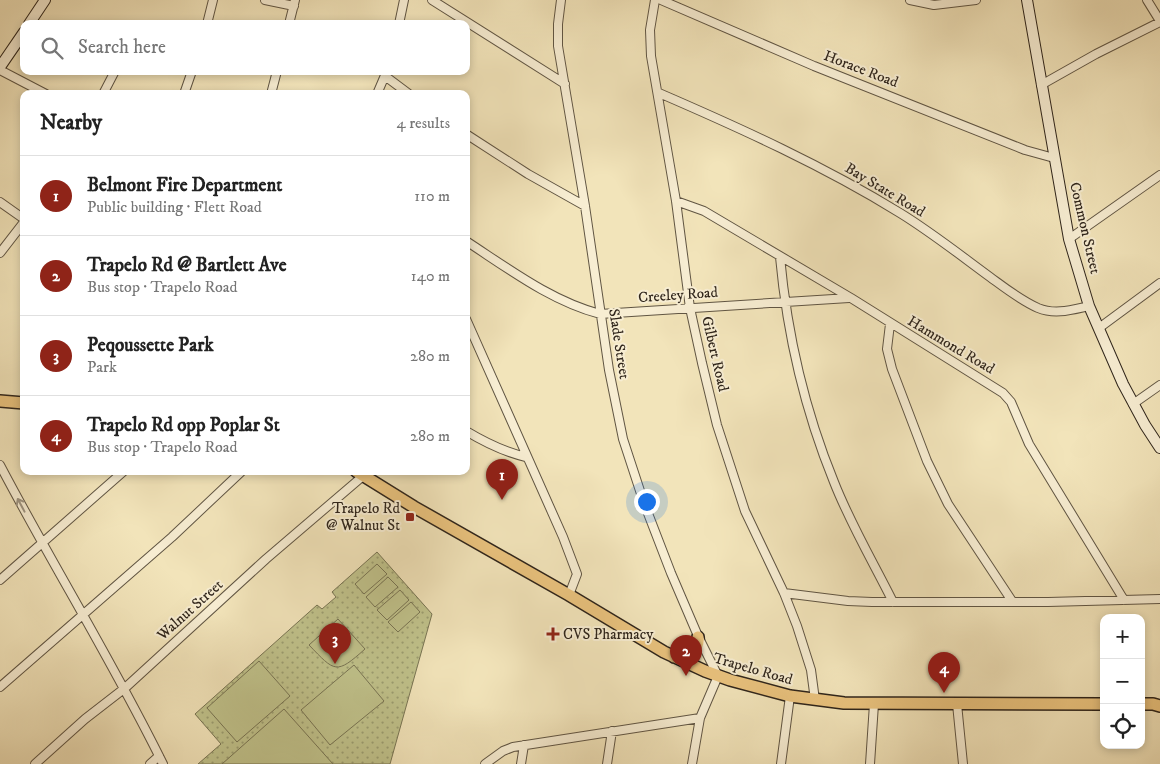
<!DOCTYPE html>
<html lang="en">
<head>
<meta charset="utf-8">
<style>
	body { margin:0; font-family:"IM FELL DW Pica",serif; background:#f6f6f6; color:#222 }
	.controls { position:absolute; right:15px; bottom:15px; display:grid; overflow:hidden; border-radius:10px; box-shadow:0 2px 8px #0003 }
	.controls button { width:45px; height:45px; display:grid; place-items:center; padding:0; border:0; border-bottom:1px solid #e0e0e0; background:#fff; color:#222; font:25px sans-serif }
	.you { position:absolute; left:646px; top:501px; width:18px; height:18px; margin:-12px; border:4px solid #fff; border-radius:50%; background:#1a73e8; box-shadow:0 0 0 8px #1a73e833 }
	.badge { display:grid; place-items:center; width:32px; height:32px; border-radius:50%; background:#8f2418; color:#fff; font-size:16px; font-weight:700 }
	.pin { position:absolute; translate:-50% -41px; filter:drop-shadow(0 1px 2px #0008) }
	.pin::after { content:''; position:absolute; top:26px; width:18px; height:15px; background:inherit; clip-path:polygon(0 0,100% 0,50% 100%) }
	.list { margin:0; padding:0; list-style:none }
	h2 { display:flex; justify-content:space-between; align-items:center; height:65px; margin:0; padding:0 20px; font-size:21px }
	h2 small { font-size:16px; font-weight:400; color:#767676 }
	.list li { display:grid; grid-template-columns:32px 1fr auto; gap:15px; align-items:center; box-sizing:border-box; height:80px; padding:0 20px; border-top:1px solid #e0e0e0 }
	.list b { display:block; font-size:19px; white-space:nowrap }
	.list p { margin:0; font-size:16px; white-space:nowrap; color:#767676 }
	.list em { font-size:16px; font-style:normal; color:#767676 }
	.icon { flex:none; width:28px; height:28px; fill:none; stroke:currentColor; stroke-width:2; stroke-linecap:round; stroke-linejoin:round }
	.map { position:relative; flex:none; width:1160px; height:764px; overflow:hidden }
	.search { position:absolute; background:#fff; box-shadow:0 2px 8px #0003; left:20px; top:20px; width:450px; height:55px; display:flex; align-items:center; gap:12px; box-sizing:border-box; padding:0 18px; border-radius:10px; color:#767676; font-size:19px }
	.panel { position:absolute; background:#fff; box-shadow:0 2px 8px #0003; left:20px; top:90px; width:450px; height:385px; border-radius:10px }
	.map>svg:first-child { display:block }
	.park { fill:url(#park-dots); stroke:#787453 }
	.pitch { fill:#c0c28b; stroke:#787453 }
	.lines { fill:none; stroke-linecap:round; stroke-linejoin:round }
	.street-casing { stroke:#605543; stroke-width:10 }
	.secondary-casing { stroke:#2f251b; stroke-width:12 }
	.primary-casing { stroke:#2f251b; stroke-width:14 }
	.street { stroke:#f7edd2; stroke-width:8 }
	.secondary { stroke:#f7edd2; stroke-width:10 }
	.primary { stroke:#e9c27d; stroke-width:11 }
	.oneway { stroke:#9d9380 }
	.poi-dot { fill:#8f2418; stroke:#f7edd2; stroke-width:2 }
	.labels { text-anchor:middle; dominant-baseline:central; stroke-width:4; stroke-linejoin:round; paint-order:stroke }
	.street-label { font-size:15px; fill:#2f251b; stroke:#f7edd2 }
	.poi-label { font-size:15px; fill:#2f251b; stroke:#f7edd2; text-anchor:end }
</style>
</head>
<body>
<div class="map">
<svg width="1160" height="764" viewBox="0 0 1160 764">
	<defs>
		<pattern id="park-dots" width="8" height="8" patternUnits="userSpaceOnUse" patternTransform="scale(1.25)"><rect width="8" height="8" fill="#c0c28b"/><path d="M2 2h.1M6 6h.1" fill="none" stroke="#9c9d71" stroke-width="1.8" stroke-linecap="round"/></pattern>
	</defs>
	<rect width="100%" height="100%" fill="#f2e4ba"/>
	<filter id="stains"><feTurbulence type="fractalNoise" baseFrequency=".004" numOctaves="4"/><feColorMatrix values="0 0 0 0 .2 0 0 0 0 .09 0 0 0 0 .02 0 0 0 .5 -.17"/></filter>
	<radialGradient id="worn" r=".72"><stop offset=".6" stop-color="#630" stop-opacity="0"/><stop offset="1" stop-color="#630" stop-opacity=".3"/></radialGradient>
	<path class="park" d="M377,552L432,614L390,764H198L221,744L195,714L317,605L322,609L336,597L332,592Z"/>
	<path class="pitch" d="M377,564L387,574L364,594L355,584Z
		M388,577L398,587L375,607L366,597Z
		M400,590L409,600L387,620L377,610Z
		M411,602L420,612L398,632L388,622Z
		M338,619L365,649C336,675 335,672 309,645Z
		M259,661L290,696L237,742L207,708Z
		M354,665L384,701L330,745L301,710Z
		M284,709L333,764H222Z"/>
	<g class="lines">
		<defs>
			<path id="street" d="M265,0L294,6
				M432,0L565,84
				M561,0L558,24V46L585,206L609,370L623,439L644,503L671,573L698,636L718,676L700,718L692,764
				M655,0L650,30L651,56L676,201L690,308L702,363L717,425L745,511L784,593L797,626L811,670L815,700
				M661,0L814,66L1025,150L1054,158
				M910,0L934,5L976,0
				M1147,0L1160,21
				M207,24L213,0
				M289,24L295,0
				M399,24L404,0
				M0,70L46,94
				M385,76L409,94
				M1041,85L1096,54L1160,22
				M659,93C740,128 824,166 900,213C931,232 960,255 990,277C1005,288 1020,300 1038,308C1055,315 1071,310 1089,306
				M103,94L115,71
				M184,94L192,71
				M271,94L277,71
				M377,94L386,73
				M466,134L528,174L585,206
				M676,201L704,211L851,298L1003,393L1011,402L1029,444L1124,600
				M0,202L24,219
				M1069,239L1160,175
				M466,241C509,269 551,301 600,314L849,298
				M0,253L24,222
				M780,257C787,333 805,411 834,482C850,523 873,562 893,602
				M466,319L563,537L577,574L569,595
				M890,324L887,349L892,369L927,461L948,504L1012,601
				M1099,328L1160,283
				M1133,404L1160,385
				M466,431C486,443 504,452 526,457
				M0,465C53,566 113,662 163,764
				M0,580L124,471
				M784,593L848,601L872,602H1048L1160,599
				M0,687L172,537L242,471
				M957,704L963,764
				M35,764L85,719L125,688L266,559L363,476
				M150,764L159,756
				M485,764L503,751L513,747L700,718
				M521,764L524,745
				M607,764L612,731
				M781,764L790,696
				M870,764L874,704"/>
			<path id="secondary" d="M1027,0L1069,239L1089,306L1123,384L1145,425L1160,448
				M29,24L45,0
				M0,67L24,32"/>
			<path id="primary" d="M0,401L24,403
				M356,471L414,507L569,595L664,652L705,671L730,680L790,696L844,703L1104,704
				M674,657C686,655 700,651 698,637
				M1141,704H1153L1160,706"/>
		</defs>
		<use href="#street" class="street-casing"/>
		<use href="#secondary" class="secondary-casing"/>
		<use href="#primary" class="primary-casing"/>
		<use href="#street" class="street"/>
		<use href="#secondary" class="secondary"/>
		<use href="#primary" class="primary"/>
	</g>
	<defs><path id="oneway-shaft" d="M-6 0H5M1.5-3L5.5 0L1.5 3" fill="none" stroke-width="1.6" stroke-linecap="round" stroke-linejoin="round" transform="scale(1.25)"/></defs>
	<use class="oneway" href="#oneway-shaft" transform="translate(21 505) rotate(-118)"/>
	<g class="poi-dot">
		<rect x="405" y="512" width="10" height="10" rx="2.5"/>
		<path d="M550.5 626.5h5v5h5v5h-5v5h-5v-5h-5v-5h5z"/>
	</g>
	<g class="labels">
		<g class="street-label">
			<text transform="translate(861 69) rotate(21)">Horace Road</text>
			<text transform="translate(885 190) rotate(31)">Bay State Road</text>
			<text transform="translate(1085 228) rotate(77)">Common Street</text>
			<text transform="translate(678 295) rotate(-4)">Creeley Road</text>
			<text transform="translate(619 344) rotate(81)">Slade Street</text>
			<text transform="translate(951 345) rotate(31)">Hammond Road</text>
			<text transform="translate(715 354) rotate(77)">Gilbert Road</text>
			<text transform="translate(190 610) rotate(-42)">Walnut Street</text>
			<text transform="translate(753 669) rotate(16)">Trapelo Road</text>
		</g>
		<g class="poi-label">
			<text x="400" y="508">Trapelo Rd<tspan x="400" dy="17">@ Walnut St</tspan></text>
			<text x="563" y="634" text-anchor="start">CVS Pharmacy</text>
		</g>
	</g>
	<rect width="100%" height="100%" filter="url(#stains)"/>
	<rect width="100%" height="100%" fill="url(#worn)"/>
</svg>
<div class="controls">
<button>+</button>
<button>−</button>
<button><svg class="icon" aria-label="locate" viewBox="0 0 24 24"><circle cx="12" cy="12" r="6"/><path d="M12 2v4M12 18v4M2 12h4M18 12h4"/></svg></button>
</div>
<div class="you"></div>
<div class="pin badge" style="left:502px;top:500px">1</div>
<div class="pin badge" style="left:686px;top:676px">2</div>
<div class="pin badge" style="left:335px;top:664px">3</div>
<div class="pin badge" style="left:944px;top:693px">4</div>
<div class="search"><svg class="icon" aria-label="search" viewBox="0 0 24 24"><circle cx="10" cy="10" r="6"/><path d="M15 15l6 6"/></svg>Search here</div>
<section class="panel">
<h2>Nearby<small>4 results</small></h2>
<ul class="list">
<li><span class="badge">1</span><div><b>Belmont Fire Department</b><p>Public building · Flett Road</p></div><em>110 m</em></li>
<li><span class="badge">2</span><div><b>Trapelo Rd @ Bartlett Ave</b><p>Bus stop · Trapelo Road</p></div><em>140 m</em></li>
<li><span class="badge">3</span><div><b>Peqoussette Park</b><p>Park</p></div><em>280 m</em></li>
<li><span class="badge">4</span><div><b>Trapelo Rd opp Poplar St</b><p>Bus stop · Trapelo Road</p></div><em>280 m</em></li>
</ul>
</section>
</div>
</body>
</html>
